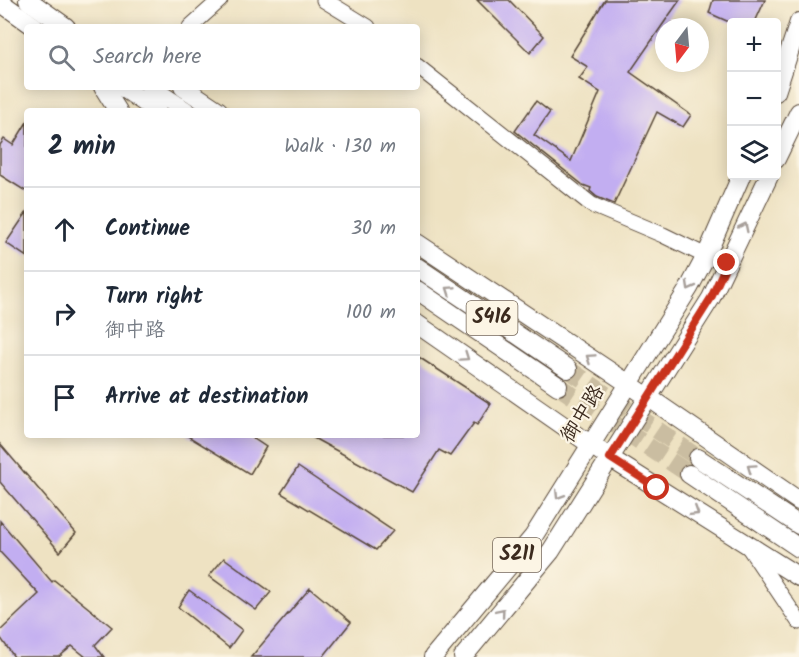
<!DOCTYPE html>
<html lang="en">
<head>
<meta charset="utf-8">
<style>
  :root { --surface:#fff; --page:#f6f6f7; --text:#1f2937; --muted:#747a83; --line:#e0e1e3 }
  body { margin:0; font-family:Kalam,"LXGW WenKai TC",sans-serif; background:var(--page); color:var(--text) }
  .controls { position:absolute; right:18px; top:18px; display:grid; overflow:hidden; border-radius:6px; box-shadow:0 3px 15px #0003 }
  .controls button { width:54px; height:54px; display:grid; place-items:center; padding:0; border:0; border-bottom:2px solid var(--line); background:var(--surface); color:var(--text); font:30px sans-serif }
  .compass { position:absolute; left:655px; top:18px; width:54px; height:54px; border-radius:50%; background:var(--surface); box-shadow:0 3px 15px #0003; rotate:196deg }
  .stop { position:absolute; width:18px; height:18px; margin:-14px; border:4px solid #c8321e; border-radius:50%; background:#fff }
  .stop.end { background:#c8321e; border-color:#fff; box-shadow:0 2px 6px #0008 }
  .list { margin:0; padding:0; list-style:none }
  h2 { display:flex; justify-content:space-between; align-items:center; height:78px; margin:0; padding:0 24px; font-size:26px }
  h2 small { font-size:20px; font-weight:400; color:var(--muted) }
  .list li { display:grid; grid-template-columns:39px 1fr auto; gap:18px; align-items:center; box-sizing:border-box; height:84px; padding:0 24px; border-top:2px solid var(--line) }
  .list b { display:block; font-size:22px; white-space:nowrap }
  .list p { margin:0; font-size:20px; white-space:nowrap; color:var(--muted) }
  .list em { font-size:20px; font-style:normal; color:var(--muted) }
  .icon { flex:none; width:33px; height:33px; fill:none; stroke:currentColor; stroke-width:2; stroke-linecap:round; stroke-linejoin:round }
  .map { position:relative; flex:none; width:799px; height:657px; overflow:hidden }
  .search { position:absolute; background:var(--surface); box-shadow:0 3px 15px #0003; left:24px; top:24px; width:396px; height:66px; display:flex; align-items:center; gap:15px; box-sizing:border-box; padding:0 21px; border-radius:6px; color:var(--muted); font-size:22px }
  .panel { position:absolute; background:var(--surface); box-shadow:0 3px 15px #0003; left:24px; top:108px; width:396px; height:330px; border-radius:6px }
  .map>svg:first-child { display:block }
</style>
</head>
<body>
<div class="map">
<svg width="799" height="657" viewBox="0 0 799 657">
  <rect width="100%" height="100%" fill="#fcf5e5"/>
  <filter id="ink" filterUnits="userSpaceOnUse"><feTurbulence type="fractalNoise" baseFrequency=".0167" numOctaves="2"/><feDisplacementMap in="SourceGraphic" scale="12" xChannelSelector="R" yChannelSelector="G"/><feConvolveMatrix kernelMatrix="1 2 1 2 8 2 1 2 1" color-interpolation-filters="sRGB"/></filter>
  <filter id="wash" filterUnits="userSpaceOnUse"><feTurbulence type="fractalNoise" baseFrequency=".008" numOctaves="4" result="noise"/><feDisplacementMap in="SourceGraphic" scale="24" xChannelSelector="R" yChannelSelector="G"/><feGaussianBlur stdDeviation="1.35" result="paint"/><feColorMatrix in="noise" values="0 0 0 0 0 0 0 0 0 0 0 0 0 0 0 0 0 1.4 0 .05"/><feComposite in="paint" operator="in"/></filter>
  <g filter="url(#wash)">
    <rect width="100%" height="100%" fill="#eee2c2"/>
    <g id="blocks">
      <path fill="#c2aef1" d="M 477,0 L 509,0 L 544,36 L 530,53 Z
        M 605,0 L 680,0 L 670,14 L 630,72 L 691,115 L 683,127 L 657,112 L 614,204 L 597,197 L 590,191 L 591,188 L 583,185 L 515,131 L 536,101 L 550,112 L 534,135 L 571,161 L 600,92 L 579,79 L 588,67 L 570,56 Z
        M 713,0 L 765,0 L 755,22 L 729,22 L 709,13 Z
        M 27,122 L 27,192 L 0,175 L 0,145 L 4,139 L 13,145 Z
        M 27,212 L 27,257 L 6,243 Z
        M 417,356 L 491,404 L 477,425 L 474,423 L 450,456 L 439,450 L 412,492 L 308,435 L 417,435 Z
        M 186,435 L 248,435 L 266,447 L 250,474 Z
        M 0,444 L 76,533 L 60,552 L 0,482 Z
        M 298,467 L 393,531 L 376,550 L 281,493 Z
        M 0,521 L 52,582 L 54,580 L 112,627 L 95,645 L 104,657 L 86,657 L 72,646 L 59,657 L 14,657 L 0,637 L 0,631 L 39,594 L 0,552 Z
        M 224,558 L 271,592 L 256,610 L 209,576 Z
        M 310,588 L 351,622 L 323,657 L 251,657 Z
        M 189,590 L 242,630 L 229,648 L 178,607 Z"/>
    </g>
  </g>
  <g filter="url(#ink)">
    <use href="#blocks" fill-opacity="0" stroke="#564637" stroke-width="1.5"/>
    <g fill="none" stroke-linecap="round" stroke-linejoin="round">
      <path stroke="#cabda1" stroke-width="18" stroke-dasharray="18 9" stroke-linecap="butt" d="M 568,369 L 698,458
        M 558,386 L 689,474"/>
      <g stroke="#564637" stroke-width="17">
        <path id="minor" d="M 324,0 L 368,27
          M 190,27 L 220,0
          M 417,66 L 592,205 L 663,235 L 706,256 L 727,263
          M 748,546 L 799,622"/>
      </g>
      <g stroke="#564637" stroke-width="20">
        <path id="major" d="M 28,0 L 66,27
          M 0,2 L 35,27
          M 103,87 L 118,111
          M 122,87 L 157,111
          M 150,87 L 186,111
          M 183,87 L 219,111
          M 776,92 L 799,22
          M 776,159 L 799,112
          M 417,243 L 629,384 L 799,501
          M 417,267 L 568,369
          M 417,290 L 558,386
          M 417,324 L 610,458 L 799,577
          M 698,458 L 799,525
          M 689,474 L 799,548
          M 433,657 L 533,537 L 689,288 L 706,256 L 741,176
          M 463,657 L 551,551 L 711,298 L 769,176"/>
      </g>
      <use href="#minor" stroke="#fff" stroke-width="15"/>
      <use href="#major" stroke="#fff" stroke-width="18"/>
    </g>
    <defs><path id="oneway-chevron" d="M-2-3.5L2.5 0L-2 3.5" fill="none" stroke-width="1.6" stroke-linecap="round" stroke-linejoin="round" transform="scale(1.5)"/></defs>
    <g stroke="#a79f9a">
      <use href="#oneway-chevron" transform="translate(744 227) rotate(-64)"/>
      <use href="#oneway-chevron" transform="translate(690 286) rotate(119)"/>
      <use href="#oneway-chevron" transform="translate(450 290) rotate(-146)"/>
      <use href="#oneway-chevron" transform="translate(465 357) rotate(35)"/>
      <use href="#oneway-chevron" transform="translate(590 358) rotate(-146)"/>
      <use href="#oneway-chevron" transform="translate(751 468) rotate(-145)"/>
      <use href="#oneway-chevron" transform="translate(559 495) rotate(122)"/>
      <use href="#oneway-chevron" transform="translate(695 512) rotate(32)"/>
      <use href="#oneway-chevron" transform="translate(501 612) rotate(-50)"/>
    </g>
  </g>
  <g fill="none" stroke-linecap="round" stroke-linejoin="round" filter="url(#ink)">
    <path stroke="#c8321e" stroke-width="8" d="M 657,488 L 610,458 L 711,298 L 727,263"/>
  </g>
  <g text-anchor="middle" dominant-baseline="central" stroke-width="4.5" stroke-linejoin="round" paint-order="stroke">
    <g fill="#fcf5e5" stroke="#75675a" stroke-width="1.5">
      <rect x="466.5" y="301" width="51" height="34" rx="4.5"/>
      <rect x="493" y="538" width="48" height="34" rx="4.5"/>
    </g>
    <g font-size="20" font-weight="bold" fill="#3b2a1e">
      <text x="492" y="318">S416</text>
      <text x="517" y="555">S211</text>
    </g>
    <g font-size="21" fill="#3b2a1e" stroke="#fcf5e5">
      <text transform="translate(583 414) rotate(-58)">御中路</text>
    </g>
  </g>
</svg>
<div class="controls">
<button>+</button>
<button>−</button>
<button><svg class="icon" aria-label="layers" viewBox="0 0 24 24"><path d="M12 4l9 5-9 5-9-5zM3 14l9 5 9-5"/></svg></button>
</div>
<svg class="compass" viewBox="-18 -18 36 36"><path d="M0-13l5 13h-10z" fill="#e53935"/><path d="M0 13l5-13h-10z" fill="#747a83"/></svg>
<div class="stop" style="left:657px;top:488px"></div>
<div class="stop end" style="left:727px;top:263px"></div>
<div class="search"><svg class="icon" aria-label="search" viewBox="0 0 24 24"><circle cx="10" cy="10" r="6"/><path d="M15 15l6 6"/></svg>Search here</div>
<section class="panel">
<h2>2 min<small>Walk · 130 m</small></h2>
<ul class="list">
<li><svg class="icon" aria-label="ahead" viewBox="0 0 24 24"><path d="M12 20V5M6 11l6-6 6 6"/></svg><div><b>Continue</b></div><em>30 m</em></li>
<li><svg class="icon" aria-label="right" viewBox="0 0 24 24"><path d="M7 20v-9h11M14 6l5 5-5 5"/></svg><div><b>Turn right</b><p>御中路</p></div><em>100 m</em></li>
<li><svg class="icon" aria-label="arrive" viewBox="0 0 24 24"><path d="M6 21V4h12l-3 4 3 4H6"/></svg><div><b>Arrive at destination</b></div></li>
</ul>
</section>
</div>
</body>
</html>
